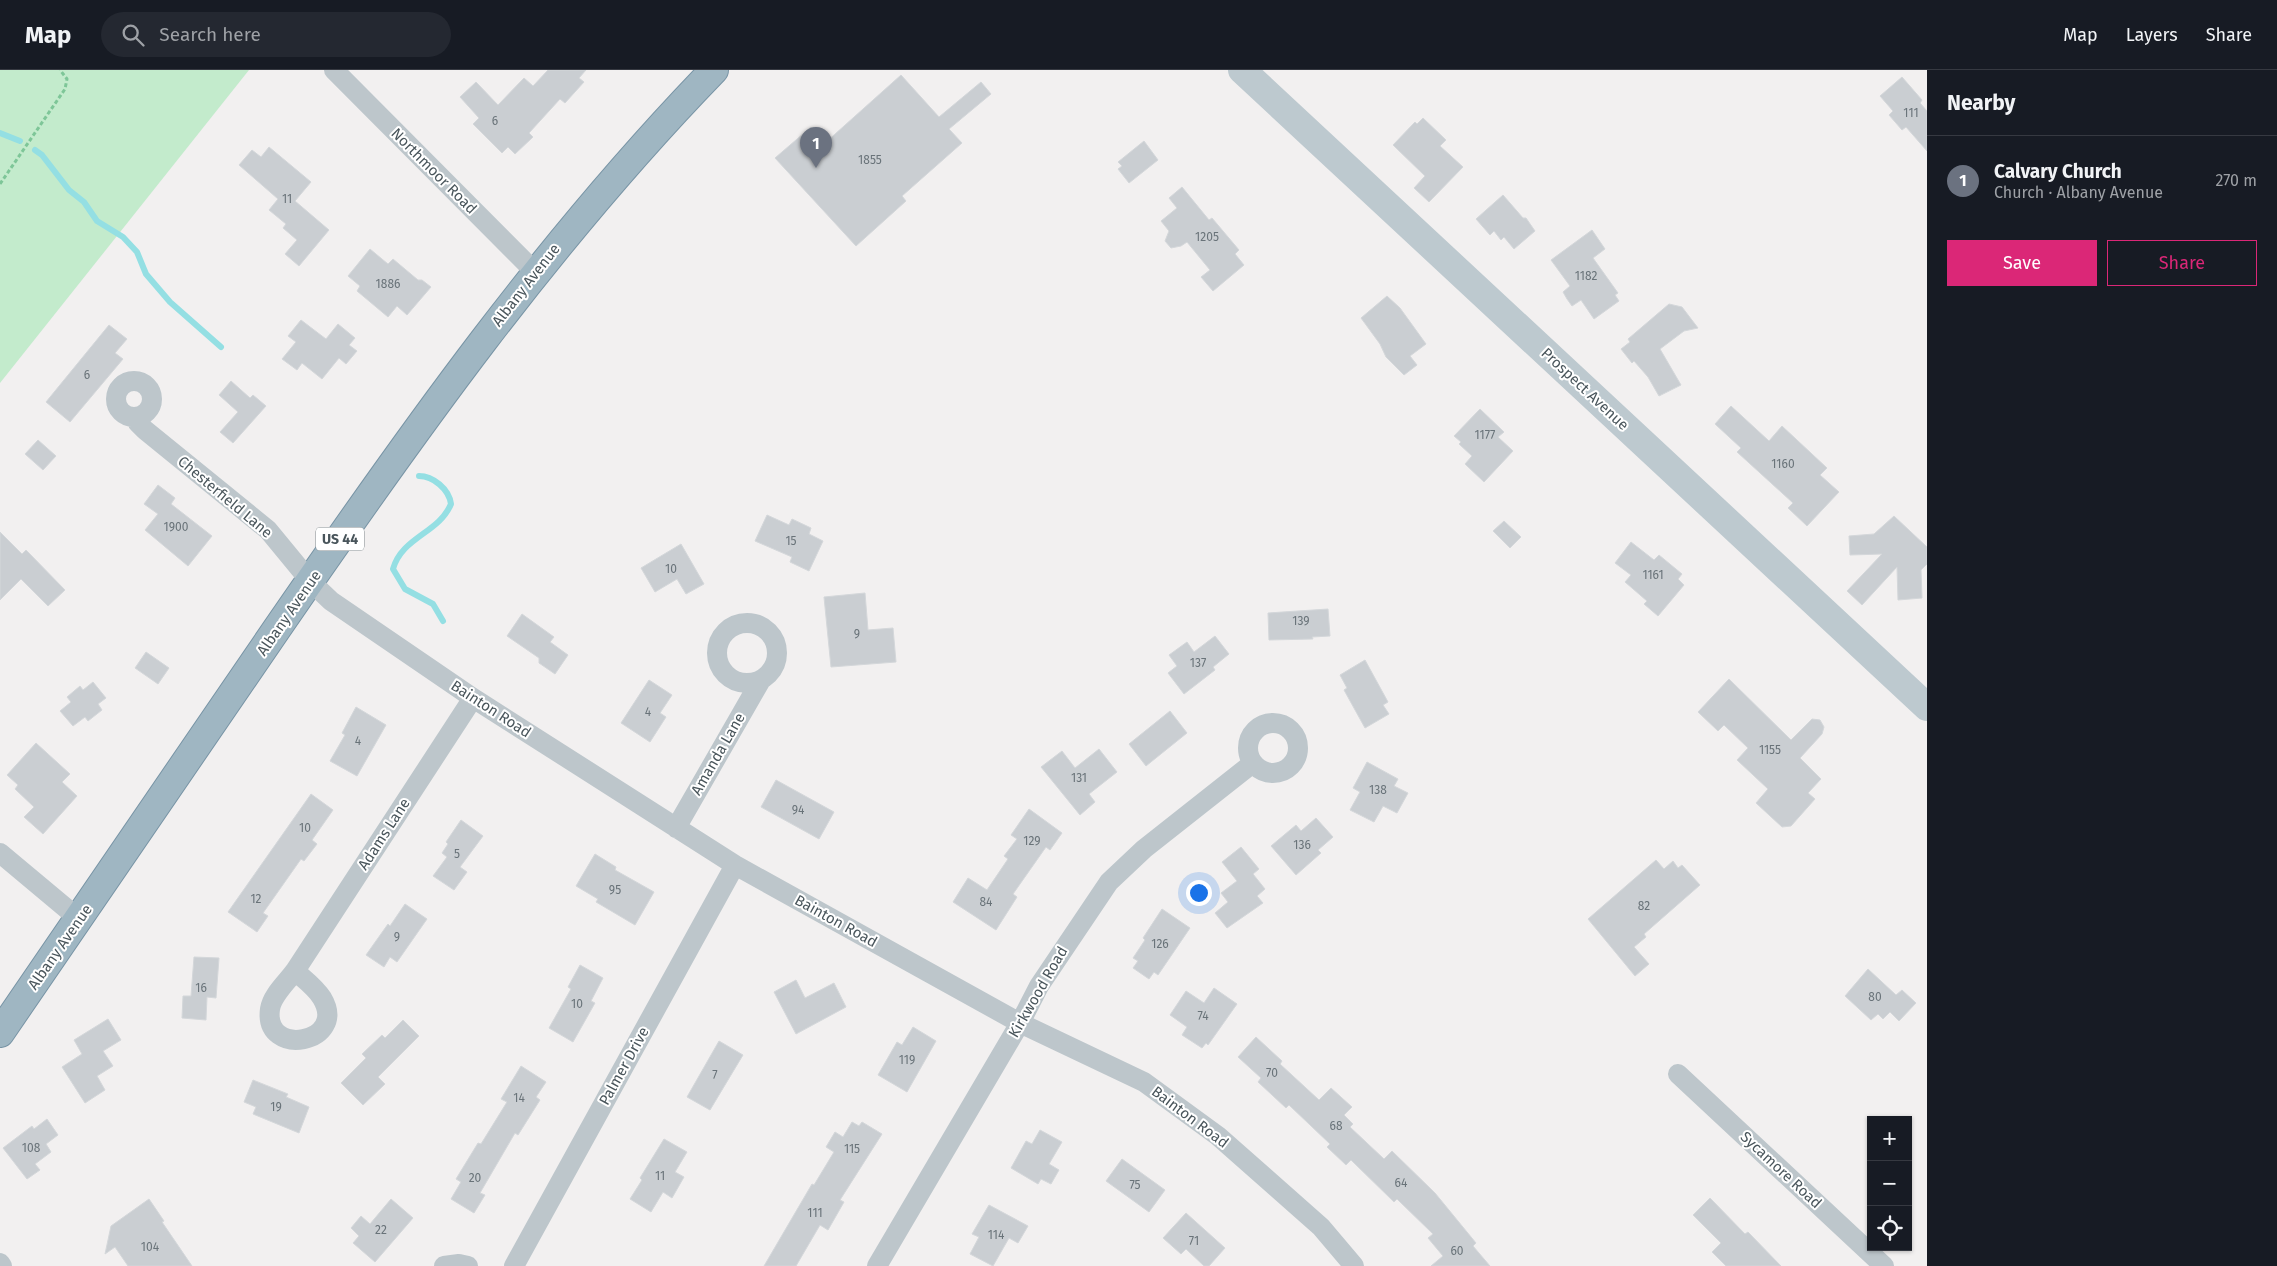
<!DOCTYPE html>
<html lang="en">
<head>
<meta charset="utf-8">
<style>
  :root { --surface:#171b24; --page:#242831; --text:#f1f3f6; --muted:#9ea1a6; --line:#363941; --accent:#db2777 }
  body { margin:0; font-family:"Fira Sans",sans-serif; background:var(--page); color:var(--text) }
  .controls { position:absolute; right:15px; bottom:15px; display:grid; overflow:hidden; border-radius:0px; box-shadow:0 1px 4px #0004 }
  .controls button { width:45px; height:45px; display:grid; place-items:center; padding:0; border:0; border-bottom:1px solid var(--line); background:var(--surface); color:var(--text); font:25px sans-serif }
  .you { position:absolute; left:1198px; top:822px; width:18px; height:18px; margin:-12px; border:4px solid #fff; border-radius:50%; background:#1a73e8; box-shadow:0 0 0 8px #1a73e833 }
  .badge { display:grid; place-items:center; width:32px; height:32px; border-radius:50%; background:var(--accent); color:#fff; font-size:16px; font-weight:700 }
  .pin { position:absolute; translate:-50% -41px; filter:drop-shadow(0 1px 2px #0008) }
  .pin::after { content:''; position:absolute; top:26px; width:18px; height:15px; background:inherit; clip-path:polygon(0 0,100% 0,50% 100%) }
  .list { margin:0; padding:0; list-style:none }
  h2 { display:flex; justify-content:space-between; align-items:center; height:65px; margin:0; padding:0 20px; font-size:21px }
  h2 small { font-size:16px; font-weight:400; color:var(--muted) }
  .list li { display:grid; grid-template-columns:32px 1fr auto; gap:15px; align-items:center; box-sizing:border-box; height:90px; padding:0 20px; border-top:1px solid var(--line) }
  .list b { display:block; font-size:19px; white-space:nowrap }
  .list p { margin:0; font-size:16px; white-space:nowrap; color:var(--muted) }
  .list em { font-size:16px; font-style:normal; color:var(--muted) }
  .actions { display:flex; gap:10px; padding:15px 20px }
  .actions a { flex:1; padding:11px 0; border:1px solid var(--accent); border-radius:0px; text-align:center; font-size:18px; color:var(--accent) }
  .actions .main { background:var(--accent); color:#fff }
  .icon { flex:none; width:28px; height:28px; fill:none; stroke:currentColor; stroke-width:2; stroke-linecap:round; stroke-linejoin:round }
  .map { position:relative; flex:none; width:1927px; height:1196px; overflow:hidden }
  header { display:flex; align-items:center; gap:30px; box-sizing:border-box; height:70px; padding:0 25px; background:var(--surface); border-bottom:1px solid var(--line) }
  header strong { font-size:24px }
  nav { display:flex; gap:28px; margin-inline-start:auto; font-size:18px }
  .search { width:350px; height:45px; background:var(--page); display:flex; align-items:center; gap:12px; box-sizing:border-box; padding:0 18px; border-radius:28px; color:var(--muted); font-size:19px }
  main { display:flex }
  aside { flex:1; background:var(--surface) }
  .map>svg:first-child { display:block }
</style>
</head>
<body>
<header>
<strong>Map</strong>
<div class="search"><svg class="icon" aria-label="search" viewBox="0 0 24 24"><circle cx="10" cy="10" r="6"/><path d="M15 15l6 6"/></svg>Search here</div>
<nav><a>Map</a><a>Layers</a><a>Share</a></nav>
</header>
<main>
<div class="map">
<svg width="1927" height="1196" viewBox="0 0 1927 1196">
  <rect width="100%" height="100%" fill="#f2f0f0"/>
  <path fill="#c3ebcc" d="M 0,0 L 249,0 L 0,313 Z"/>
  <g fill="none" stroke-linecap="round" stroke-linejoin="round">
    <path stroke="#94dfe3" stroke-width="6" d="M 0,63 L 20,71
      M 35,80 L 42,85 L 69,120 L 84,132 L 97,151 L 123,167 L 137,182 L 146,204 L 170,232 L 221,277
      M 419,406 C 433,406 449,419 451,434 C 439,463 402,467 393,499 L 405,519 L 433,534 L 443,551"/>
  </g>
  <path fill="#caced2" stroke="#d4d7da" d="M 548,0 L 586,0 L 579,8 L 584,12 L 565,33 L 560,29 L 529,63 L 533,67 L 515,84 L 508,77 L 502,83 L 473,54 L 479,48 L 460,27 L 476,12 L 498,35 L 524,8 L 533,16 Z
    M 901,5 L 939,47 L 981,12 L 991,24 L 949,59 L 962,73 L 902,126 L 906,131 L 856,176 L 775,88 L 811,57 L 825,73 Z
    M 1902,7 L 1922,30 L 1920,33 L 1927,41 L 1927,81 L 1906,57 L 1902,60 L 1889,45 L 1893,41 L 1880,26 Z
    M 1423,48 L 1446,70 L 1440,76 L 1463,97 L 1429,132 L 1414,118 L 1425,106 L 1393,75 L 1415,52 L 1417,54 Z
    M 1144,71 L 1158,90 L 1129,113 L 1118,99 L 1122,96 L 1118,92 Z
    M 269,77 L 311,112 L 295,131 L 329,160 L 299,196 L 285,184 L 297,170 L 283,158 L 286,154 L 269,140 L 278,129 L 239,95 L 252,80 L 261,87 Z
    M 1182,117 L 1209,150 L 1212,148 L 1239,180 L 1235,184 L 1244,195 L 1213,221 L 1201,207 L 1210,200 L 1187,172 L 1181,176 L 1171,178 L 1165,171 L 1169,161 L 1161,151 L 1177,138 L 1169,128 Z
    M 1503,125 L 1523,148 L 1526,148 L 1535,161 L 1514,179 L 1504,167 L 1501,170 L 1494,161 L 1490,165 L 1476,149 Z
    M 1592,160 L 1605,179 L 1593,188 L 1618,223 L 1615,225 L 1619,231 L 1594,249 L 1581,230 L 1572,236 L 1567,229 L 1563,222 L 1570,216 L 1551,190 Z
    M 370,179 L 388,194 L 393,189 L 418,210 L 422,210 L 431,217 L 407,245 L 397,236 L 388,247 L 357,221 L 360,216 L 348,206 Z
    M 1387,226 L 1400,238 L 1426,274 L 1410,286 L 1417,295 L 1404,305 L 1386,287 L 1380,274 L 1361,248 Z
    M 1669,234 L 1682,237 L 1698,258 L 1684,261 L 1660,279 L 1681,315 L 1659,326 L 1648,307 L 1634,291 L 1632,293 L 1621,279 L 1630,272 L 1628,269 Z
    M 301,250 L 326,269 L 338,254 L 355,268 L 349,275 L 357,281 L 346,294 L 339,288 L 322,309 L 302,293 L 297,300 L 282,289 L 296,272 L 288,266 Z
    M 109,255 L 127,269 L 115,283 L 123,289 L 70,352 L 46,332 Z
    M 231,311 L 250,328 L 253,325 L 266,336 L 233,373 L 220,362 L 238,342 L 219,325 Z
    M 1731,336 L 1769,371 L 1782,356 L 1827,398 L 1820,405 L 1839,422 L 1807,456 L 1788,438 L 1793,433 L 1737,382 L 1741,378 L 1715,354 Z
    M 1480,339 L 1504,362 L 1498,367 L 1513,381 L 1484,412 L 1465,394 L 1472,386 L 1459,374 L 1461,372 L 1454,366 Z
    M 38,370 L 56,386 L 43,400 L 25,384 Z
    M 158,415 L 175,428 L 171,434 L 212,466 L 188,496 L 145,460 L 158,444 L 144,434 Z
    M 767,445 L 789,455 L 792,449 L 811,458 L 809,464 L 823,471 L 809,501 L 790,492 L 792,487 L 755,471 Z
    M 1894,446 L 1927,477 L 1927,494 L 1921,500 L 1922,528 L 1898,530 L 1897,497 L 1862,535 L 1847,521 L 1882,484 L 1850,485 L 1849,466 L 1874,464 Z
    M 1504,451 L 1521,467 L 1510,478 L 1493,461 Z
    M 0,462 L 22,484 L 26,480 L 65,520 L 48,536 L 21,509 L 0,530 Z
    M 1631,472 L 1654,490 L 1659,485 L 1682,504 L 1678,509 L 1684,515 L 1658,546 L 1644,534 L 1647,531 L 1625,512 L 1631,505 L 1615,493 Z
    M 681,474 L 704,514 L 686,524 L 677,509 L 655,522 L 641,498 Z
    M 865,523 L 868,560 L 893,558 L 896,592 L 831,597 L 824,527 Z
    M 1328,539 L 1330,566 L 1312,567 L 1313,569 L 1269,570 L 1268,543 Z
    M 522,544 L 554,567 L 550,572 L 568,585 L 555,604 L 539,593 L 539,588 L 507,566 Z
    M 1215,566 L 1229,584 L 1213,597 L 1215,600 L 1184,624 L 1168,603 L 1177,596 L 1169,585 L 1187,572 L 1194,582 Z
    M 146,582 L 169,598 L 158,614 L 135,598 Z
    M 1365,590 L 1388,632 L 1383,635 L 1389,644 L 1365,658 L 1344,620 L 1347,618 L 1340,605 Z
    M 1729,609 L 1791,670 L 1812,649 L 1820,650 L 1824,657 L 1822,664 L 1800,688 L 1821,709 L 1808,723 L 1815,729 L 1791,756 L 1782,757 L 1756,733 L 1768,719 L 1737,690 L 1748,678 L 1724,655 L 1718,661 L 1698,642 Z
    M 649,610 L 672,625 L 660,643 L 666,647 L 650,672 L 621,653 Z
    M 93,612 L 106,628 L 98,634 L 102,640 L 88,651 L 85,647 L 73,656 L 60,641 L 71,632 L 67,627 L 80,616 L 83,620 Z
    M 356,637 L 386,655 L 357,706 L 330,691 L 345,665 L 342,663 Z
    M 1170,641 L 1187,663 L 1146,696 L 1129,674 Z
    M 36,673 L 70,704 L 62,712 L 77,726 L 43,764 L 24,747 L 34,737 L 15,719 L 18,715 L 7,705 Z
    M 1099,679 L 1117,702 L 1089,724 L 1095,732 L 1080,745 L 1041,697 L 1062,681 L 1075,698 Z
    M 1367,692 L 1398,709 L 1394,716 L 1408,723 L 1397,743 L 1383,736 L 1374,752 L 1350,740 L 1360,722 L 1353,718 Z
    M 776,710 L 834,742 L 819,769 L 761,737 Z
    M 311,724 L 333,740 L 312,770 L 317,774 L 304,791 L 301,789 L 263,843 L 268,846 L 257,862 L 228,842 Z
    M 1029,739 L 1062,763 L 1050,780 L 1046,777 L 1013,824 L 1017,827 L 996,860 L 953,832 L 968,808 L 987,820 L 1008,789 L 1004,786 L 1017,769 L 1011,765 Z
    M 1316,748 L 1333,767 L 1318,780 L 1321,783 L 1296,805 L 1271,776 L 1296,755 L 1301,761 Z
    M 461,750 L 483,766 L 460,797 L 467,802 L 454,820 L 433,806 L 447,787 L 442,783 L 448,774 L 446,772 Z
    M 1241,777 L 1259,799 L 1253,804 L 1265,819 L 1257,826 L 1263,833 L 1227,858 L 1215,843 L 1228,832 L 1221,823 L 1237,811 L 1222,792 Z
    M 595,784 L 616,797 L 615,800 L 654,822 L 635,855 L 596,832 L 598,829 L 576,816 Z
    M 1656,790 L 1664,799 L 1673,791 L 1678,798 L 1682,795 L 1700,815 L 1644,864 L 1646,867 L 1634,877 L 1649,894 L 1635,906 L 1588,849 Z
    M 405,834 L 427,849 L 397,892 L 390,887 L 384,897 L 366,885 L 388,854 L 390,856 Z
    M 1162,839 L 1190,858 L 1158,905 L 1154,902 L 1149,909 L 1133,898 L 1138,891 L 1133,888 L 1145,870 L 1143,868 Z
    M 194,887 L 219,888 L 216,928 L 207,927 L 206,950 L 182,948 L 183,926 L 191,926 Z
    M 580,895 L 603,908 L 591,931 L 595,933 L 573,972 L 549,958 L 571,919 L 568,917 Z
    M 1868,899 L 1896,925 L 1902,920 L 1916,933 L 1899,951 L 1890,942 L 1883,949 L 1878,944 L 1871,950 L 1845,926 Z
    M 796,910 L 805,928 L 834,913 L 846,937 L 796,964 L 774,922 Z
    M 1214,918 L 1237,934 L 1208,975 L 1206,973 L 1202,978 L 1182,965 L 1187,957 L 1170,945 L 1186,921 L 1204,933 Z
    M 108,949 L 121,970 L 103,981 L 113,996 L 97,1006 L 105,1020 L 85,1033 L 62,997 L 82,984 L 74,970 Z
    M 403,950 L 419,966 L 378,1007 L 385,1014 L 363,1035 L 341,1013 L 366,988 L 362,984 L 382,965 L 385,968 Z
    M 913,957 L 936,971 L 907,1022 L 878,1005 L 897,972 L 902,975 Z
    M 1256,967 L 1282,991 L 1280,994 L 1319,1030 L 1331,1018 L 1352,1037 L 1344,1045 L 1353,1054 L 1350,1057 L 1384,1089 L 1392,1081 L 1435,1123 L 1476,1173 L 1473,1176 L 1490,1196 L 1431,1196 L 1443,1186 L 1428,1168 L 1433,1164 L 1397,1129 L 1394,1132 L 1351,1090 L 1346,1095 L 1327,1077 L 1330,1074 L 1289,1035 L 1286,1038 L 1258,1012 L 1261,1008 L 1238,987 Z
    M 719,971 L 743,985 L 710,1040 L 687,1027 Z
    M 521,996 L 546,1012 L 536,1027 L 540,1030 L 518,1065 L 515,1063 L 480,1123 L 485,1125 L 474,1143 L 451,1129 L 461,1112 L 456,1109 L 478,1073 L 481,1074 L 507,1032 L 501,1029 Z
    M 253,1010 L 288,1024 L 286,1027 L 309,1037 L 299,1063 L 253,1044 L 256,1037 L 244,1032 Z
    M 47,1049 L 58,1065 L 46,1074 L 51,1082 L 35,1094 L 40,1100 L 27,1109 L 3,1078 L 32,1056 L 34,1059 Z
    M 852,1052 L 859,1056 L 862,1052 L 882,1064 L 840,1130 L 844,1132 L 828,1160 L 820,1155 L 796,1196 L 764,1196 L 812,1114 L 814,1115 L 834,1082 L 826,1077 L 835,1062 L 843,1067 Z
    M 1040,1060 L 1062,1072 L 1049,1094 L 1059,1100 L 1051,1114 L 1041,1109 L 1038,1114 L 1011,1098 L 1026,1071 L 1032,1074 Z
    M 664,1069 L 687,1082 L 675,1102 L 684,1107 L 672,1128 L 663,1122 L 651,1142 L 630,1129 L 642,1110 L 640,1108 Z
    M 1122,1089 L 1165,1120 L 1149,1142 L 1106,1111 Z
    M 1710,1128 L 1745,1164 L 1748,1162 L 1781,1196 L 1726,1196 L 1712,1182 L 1721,1173 L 1693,1145 Z
    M 149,1129 L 164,1151 L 162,1152 L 192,1196 L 128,1196 L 115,1177 L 105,1184 L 111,1156 Z
    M 391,1129 L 413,1148 L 375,1192 L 353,1173 L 359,1166 L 351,1158 L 361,1146 L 370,1154 Z
    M 989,1135 L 1028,1156 L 1018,1173 L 1009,1168 L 993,1196 L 970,1184 L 979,1167 L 972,1164 Z
    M 1186,1143 L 1225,1178 L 1209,1196 L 1204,1196 L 1186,1179 L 1181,1184 L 1163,1168 Z"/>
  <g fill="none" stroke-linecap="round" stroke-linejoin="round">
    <g stroke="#7894a5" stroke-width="30">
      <path id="trunk" d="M 0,963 C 92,829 184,695 276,560 C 411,364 548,171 714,0"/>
    </g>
    <path stroke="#7ec698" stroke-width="3" stroke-dasharray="4 2.5" stroke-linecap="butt" d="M 0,114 L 65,19 L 67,9 L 60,0"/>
    <path stroke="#bdc6cb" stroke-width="20" d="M 334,0 L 535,202
      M116 329a18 18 0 1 1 36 0a18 18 0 1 1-36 0Z
      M 137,347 L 138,353 L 145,360 L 268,460 L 310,511 L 331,531 L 473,628 L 735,795 L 1020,953 L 1144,1012 L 1218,1066 L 1321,1157 L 1354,1196
      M717 583a30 30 0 1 1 60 0a30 30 0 1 1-60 0Z
      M1248 678a25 25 0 1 1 50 0a25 25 0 1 1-50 0Z
      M 676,758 L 761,610
      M 0,783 L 79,849
      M 295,901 C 304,909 316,918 322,928 C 349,973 263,989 270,939 C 272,925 287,912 295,901 L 473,628
      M 1678,1004 L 1884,1196
      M 0,1193 L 2,1196
      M 444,1196 L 459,1194 L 468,1196
      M 514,1196 L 735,795
      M 877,1196 L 1020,953 L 1039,916 L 1109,812 L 1144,779 L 1253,693"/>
    <path stroke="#bdc9cf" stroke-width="28" d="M 1242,0 L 1927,637"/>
    <use href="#trunk" stroke="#9fb6c2" stroke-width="28"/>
  </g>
  <g text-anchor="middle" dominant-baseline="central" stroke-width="4" stroke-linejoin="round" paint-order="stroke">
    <g font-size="12" fill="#697379">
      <text x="1911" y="43">111</text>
      <text x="495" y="51">6</text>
      <text x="870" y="90">1855</text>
      <text x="287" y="129">11</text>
      <text x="1207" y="167">1205</text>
      <text x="1586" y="206">1182</text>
      <text x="388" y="214">1886</text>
      <text x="87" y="305">6</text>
      <text x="1485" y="365">1177</text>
      <text x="1783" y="394">1160</text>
      <text x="176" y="457">1900</text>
      <text x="791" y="471">15</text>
      <text x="671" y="499">10</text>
      <text x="1653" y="505">1161</text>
      <text x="1301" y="551">139</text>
      <text x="857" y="564">9</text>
      <text x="1198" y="593">137</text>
      <text x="648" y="642">4</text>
      <text x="358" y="671">4</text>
      <text x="1770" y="680">1155</text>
      <text x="1079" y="708">131</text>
      <text x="1378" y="720">138</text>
      <text x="798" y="740">94</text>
      <text x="305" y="758">10</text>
      <text x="1032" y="771">129</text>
      <text x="1302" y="775">136</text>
      <text x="457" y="784">5</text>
      <text x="615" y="820">95</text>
      <text x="256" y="829">12</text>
      <text x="986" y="832">84</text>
      <text x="1644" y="836">82</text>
      <text x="397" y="867">9</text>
      <text x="1160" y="874">126</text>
      <text x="201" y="918">16</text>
      <text x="1875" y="927">80</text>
      <text x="577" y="934">10</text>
      <text x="1203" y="946">74</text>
      <text x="907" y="990">119</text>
      <text x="1272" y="1003">70</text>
      <text x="715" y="1005">7</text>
      <text x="519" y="1028">14</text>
      <text x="276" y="1037">19</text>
      <text x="1336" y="1056">68</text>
      <text x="31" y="1078">108</text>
      <text x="852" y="1079">115</text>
      <text x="660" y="1106">11</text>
      <text x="475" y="1108">20</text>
      <text x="1401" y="1113">64</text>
      <text x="1135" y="1115">75</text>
      <text x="815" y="1143">111</text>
      <text x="381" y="1160">22</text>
      <text x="996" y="1165">114</text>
      <text x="1194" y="1171">71</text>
      <text x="150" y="1177">104</text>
      <text x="1457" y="1181">60</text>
    </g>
    <rect fill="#fff" stroke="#80888c" stroke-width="1" x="316" y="457.5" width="48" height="23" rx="4"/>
    <g font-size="14" font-weight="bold" fill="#49555b">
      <text x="340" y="469">US 44</text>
    </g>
    <g font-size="15" fill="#49555b" stroke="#fff">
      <text transform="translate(434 101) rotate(45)">Northmoor Road</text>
      <text transform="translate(526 215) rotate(-52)">Albany Avenue</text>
      <text transform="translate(1585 319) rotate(43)">Prospect Avenue</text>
      <text transform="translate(225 427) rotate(40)">Chesterfield Lane</text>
      <text transform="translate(289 543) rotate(-55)">Albany Avenue</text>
      <text transform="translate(491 639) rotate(33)">Bainton Road</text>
      <text transform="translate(718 684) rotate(-60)">Amanda Lane</text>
      <text transform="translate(384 764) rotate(-57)">Adams Lane</text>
      <text transform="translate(836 851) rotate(29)">Bainton Road</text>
      <text transform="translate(60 877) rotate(-55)">Albany Avenue</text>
      <text transform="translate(1038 922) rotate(-60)">Kirkwood Road</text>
      <text transform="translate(624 996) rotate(-61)">Palmer Drive</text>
      <text transform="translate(1190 1047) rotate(37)">Bainton Road</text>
      <text transform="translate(1781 1100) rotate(43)">Sycamore Road</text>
    </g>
  </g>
</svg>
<div class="controls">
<button>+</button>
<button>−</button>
<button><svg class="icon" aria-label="locate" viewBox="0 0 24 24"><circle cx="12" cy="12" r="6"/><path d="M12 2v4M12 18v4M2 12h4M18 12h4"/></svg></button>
</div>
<div class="you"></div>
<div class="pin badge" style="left:816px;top:98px;background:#6b7280">1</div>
</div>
<aside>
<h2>Nearby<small></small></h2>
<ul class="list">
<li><span class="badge" style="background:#6b7280">1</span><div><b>Calvary Church</b><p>Church · Albany Avenue</p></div><em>270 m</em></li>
</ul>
<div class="actions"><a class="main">Save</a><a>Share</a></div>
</aside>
</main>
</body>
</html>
